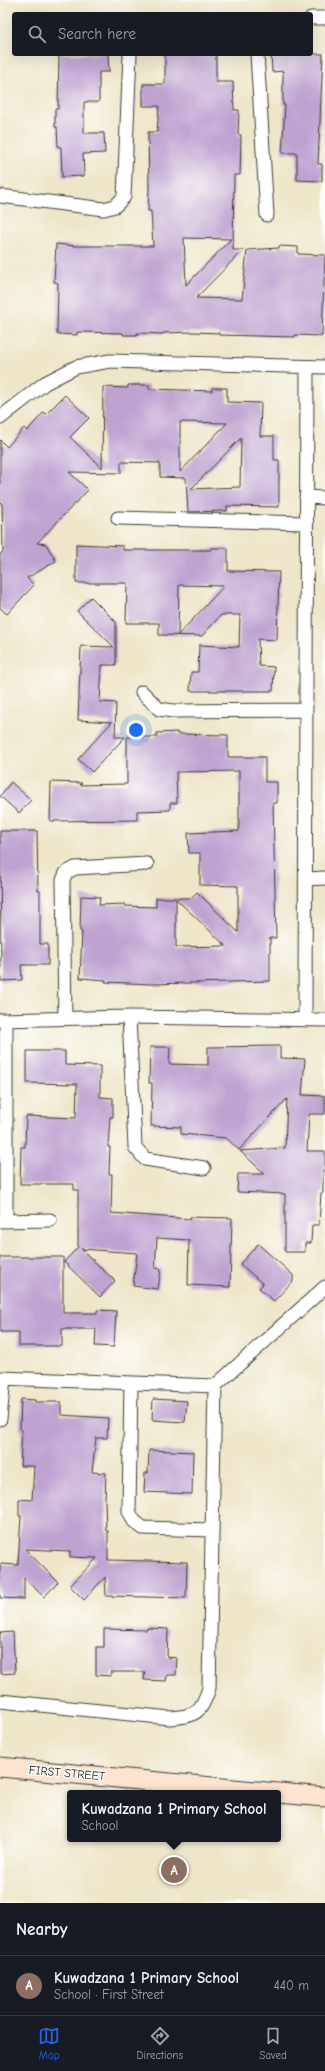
<!DOCTYPE html>
<html lang="en">
<head>
<meta charset="utf-8">
<style>
  :root { --surface:#171b24; --page:#242831; --text:#f1f3f6; --muted:#9ea1a6; --line:#363941; --accent:#2563eb }
  body { margin:0; font-family:"Comic Neue",sans-serif; background:var(--page); color:var(--text) }
  .you { position:absolute; left:136px; top:730px; width:14px; height:14px; margin:-10px; border:3px solid #fff; border-radius:50%; background:#1a73e8; box-shadow:0 0 0 6px #1a73e833 }
  .badge { display:grid; place-items:center; width:26px; height:26px; border-radius:50%; background:var(--accent); color:#fff; font-size:13px; font-weight:700 }
  .pin { position:absolute; translate:-50% -50%; border:2px solid #fff; box-shadow:0 1px 4px #0006 }
  .popup { position:absolute; left:67px; top:1790px; width:214px; height:52px; box-sizing:border-box; display:grid; place-content:center; border-radius:4px; background:var(--surface); filter:drop-shadow(0 1px 3px #0005); font-size:13px; white-space:nowrap; color:var(--muted) }
  .popup b { font-size:15px; color:var(--text) }
  .popup::after { content:''; position:absolute; left:50%; top:100%; margin-left:-8px; border:8px solid transparent; border-top-color:var(--surface) }
  .list { margin:0; padding:0; list-style:none }
  h2 { display:flex; justify-content:space-between; align-items:center; height:52px; margin:0; padding:0 16px; font-size:17px }
  h2 small { font-size:13px; font-weight:400; color:var(--muted) }
  .list li { display:grid; grid-template-columns:26px 1fr auto; gap:12px; align-items:center; box-sizing:border-box; height:60px; padding:0 16px; border-top:1px solid var(--line) }
  .list b { display:block; font-size:15px; white-space:nowrap }
  .list p { margin:0; font-size:13px; white-space:nowrap; color:var(--muted) }
  .list em { font-size:13px; font-style:normal; color:var(--muted) }
  .icon { flex:none; width:22px; height:22px; fill:none; stroke:currentColor; stroke-width:2; stroke-linecap:round; stroke-linejoin:round }
  .map { position:relative; flex:none; width:325px; height:1903px; overflow:hidden }
  .search { position:absolute; background:var(--surface); box-shadow:0 4px 16px #0002; left:12px; right:12px; top:12px; height:44px; display:flex; align-items:center; gap:10px; box-sizing:border-box; padding:0 14px; border-radius:4px; color:var(--muted); font-size:15px }
  .sheet { height:112px; background:var(--surface) }
  nav { display:flex; justify-content:space-around; align-items:center; box-sizing:border-box; height:56px; border-top:1px solid var(--line); background:var(--surface); font-size:11px; color:var(--muted) }
  nav a { display:grid; justify-items:center; gap:2px }
  nav .on { color:var(--accent) }
  .map>svg:first-child { display:block }
</style>
</head>
<body>
<div class="map">
<svg width="325" height="1903" viewBox="0 0 325 1903">
  <rect width="100%" height="100%" fill="#fdfcf7"/>
  <filter id="ink" filterUnits="userSpaceOnUse"><feTurbulence type="fractalNoise" baseFrequency=".025" numOctaves="2"/><feDisplacementMap in="SourceGraphic" scale="8" xChannelSelector="R" yChannelSelector="G"/><feConvolveMatrix kernelMatrix="1 2 1 2 8 2 1 2 1" color-interpolation-filters="sRGB"/></filter>
  <filter id="wash" filterUnits="userSpaceOnUse"><feTurbulence type="fractalNoise" baseFrequency=".012" numOctaves="4" result="noise"/><feDisplacementMap in="SourceGraphic" scale="16" xChannelSelector="R" yChannelSelector="G"/><feGaussianBlur stdDeviation="0.9" result="paint"/><feColorMatrix in="noise" values="0 0 0 0 0 0 0 0 0 0 0 0 0 0 0 0 0 1.4 0 .05"/><feComposite in="paint" operator="in"/></filter>
  <g filter="url(#wash)">
    <rect width="100%" height="100%" fill="#eee6c9"/>
    <g id="blocks">
      <path fill="#bea3d1" fill-rule="evenodd" d="M 59,54 L 108,54 L 109,72 L 99,72 L 99,102 L 84,102 L 84,133 L 104,133 L 105,153 L 83,154 L 84,176 L 62,177 L 61,147 L 58,147 L 57,127 L 55,127 L 55,109 L 58,109 Z
        M 165,54 L 216,54 L 216,82 L 233,82 L 234,110 L 239,110 L 238,135 L 241,135 L 240,175 L 234,175 L 233,250 L 243,250 L 196,298 L 242,299 L 247,250 L 279,248 L 279,246 L 298,247 L 298,254 L 325,255 L 322,336 L 295,335 L 295,337 L 219,335 L 219,333 L 194,332 L 163,333 L 163,334 L 137,333 L 137,335 L 123,335 L 123,333 L 77,332 L 77,335 L 57,334 L 58,283 L 54,282 L 56,244 L 76,246 L 153,246 L 151,211 L 148,211 L 149,190 L 148,132 L 157,132 L 159,106 L 143,106 L 143,84 L 165,84 ZM 184,238 L 231,239 L 186,285 Z
        M 271,54 L 323,54 L 318,164 L 322,164 L 322,181 L 297,180 L 297,153 L 282,153 L 285,105 L 283,105 L 283,71 L 272,72 Z
        M 128,385 L 149,385 L 149,389 L 212,391 L 212,388 L 227,388 L 227,402 L 261,403 L 260,436 L 274,436 L 274,460 L 279,460 L 279,507 L 227,506 L 227,511 L 188,512 L 186,478 L 160,477 L 160,463 L 121,462 L 121,473 L 69,472 L 88,490 L 37,543 L 46,544 L 56,561 L 27,578 L 34,585 L 7,614 L 0,608 L 0,554 L 3,552 L 2,504 L 0,502 L 0,440 L 7,447 L 24,428 L 27,431 L 44,412 L 46,414 L 65,395 L 89,418 L 70,437 L 102,468 L 103,387 L 128,388 ZM 180,422 L 227,423 L 180,472 ZM 241,438 L 240,487 L 191,489 Z
        M 76,544 L 123,546 L 123,550 L 211,550 L 211,548 L 228,548 L 228,571 L 279,572 L 277,640 L 258,639 L 259,666 L 274,667 L 273,691 L 190,691 L 191,672 L 198,672 L 199,645 L 239,647 L 240,615 L 221,615 L 202,636 L 159,635 L 159,623 L 126,623 L 127,583 L 76,583 ZM 179,585 L 224,586 L 178,635 Z
        M 91,597 L 116,622 L 116,665 L 102,665 L 100,702 L 116,703 L 115,737 L 125,737 L 92,772 L 78,759 L 112,722 L 78,720 L 81,646 L 114,647 L 77,611 Z
        M 177,732 L 177,734 L 228,735 L 228,757 L 265,757 L 265,782 L 277,782 L 277,803 L 273,803 L 276,938 L 270,938 L 270,981 L 151,984 L 105,982 L 106,980 L 80,978 L 82,932 L 80,931 L 81,896 L 100,897 L 99,905 L 125,904 L 125,906 L 156,907 L 156,898 L 191,898 L 197,892 L 238,932 L 238,886 L 200,885 L 200,853 L 189,853 L 188,833 L 239,831 L 239,771 L 176,772 L 177,803 L 170,803 L 170,810 L 137,811 L 137,820 L 50,821 L 51,782 L 82,783 L 80,785 L 127,784 L 127,737 L 157,737 L 157,733 ZM 176,899 L 226,946 L 176,947 Z
        M 11,782 L 31,800 L 19,813 L 0,796 Z
        M 0,831 L 37,831 L 38,891 L 40,891 L 40,944 L 48,944 L 48,965 L 21,965 L 22,980 L 1,981 Z
        M 280,1046 L 280,1058 L 305,1059 L 302,1095 L 325,1096 L 325,1114 L 309,1114 L 307,1151 L 325,1151 L 325,1170 L 323,1170 L 323,1193 L 321,1193 L 319,1225 L 312,1225 L 311,1243 L 305,1243 L 305,1252 L 285,1252 L 285,1194 L 237,1192 L 238,1174 L 265,1174 L 240,1151 L 285,1148 L 287,1099 L 239,1150 L 226,1138 L 181,1134 L 181,1127 L 151,1126 L 152,1083 L 149,1083 L 150,1047 L 170,1047 L 169,1064 L 208,1065 L 208,1047 Z
        M 27,1051 L 65,1051 L 65,1065 L 100,1066 L 100,1097 L 113,1098 L 113,1117 L 110,1117 L 108,1147 L 110,1147 L 109,1174 L 112,1174 L 111,1213 L 190,1219 L 190,1217 L 232,1218 L 230,1287 L 188,1285 L 189,1240 L 157,1238 L 155,1268 L 161,1269 L 158,1289 L 133,1286 L 137,1253 L 81,1249 L 115,1281 L 100,1297 L 64,1262 L 78,1247 L 78,1190 L 74,1190 L 74,1184 L 20,1184 L 21,1147 L 25,1147 L 26,1116 L 76,1118 L 77,1084 L 27,1083 Z
        M 258,1244 L 293,1275 L 293,1281 L 274,1301 L 259,1288 L 263,1284 L 240,1264 Z
        M 0,1257 L 63,1257 L 63,1313 L 97,1313 L 97,1310 L 116,1311 L 114,1347 L 95,1346 L 96,1329 L 62,1329 L 62,1346 L 19,1346 L 19,1332 L 0,1332 Z
        M 21,1399 L 35,1400 L 35,1402 L 61,1402 L 61,1415 L 108,1418 L 107,1438 L 96,1438 L 92,1472 L 106,1473 L 105,1500 L 106,1531 L 108,1531 L 108,1560 L 187,1562 L 186,1598 L 106,1596 L 105,1577 L 84,1600 L 70,1586 L 97,1558 L 70,1557 L 70,1551 L 25,1549 L 58,1582 L 44,1597 L 24,1578 L 24,1599 L 0,1598 L 0,1564 L 18,1565 L 21,1516 L 19,1516 L 19,1499 L 32,1500 L 34,1466 L 20,1466 L 22,1430 L 20,1429 Z
        M 153,1399 L 187,1401 L 185,1422 L 152,1420 Z
        M 149,1450 L 193,1452 L 192,1494 L 144,1492 L 145,1473 L 148,1473 Z
        M 147,1628 L 168,1629 L 167,1657 L 177,1658 L 176,1675 L 167,1675 L 166,1681 L 144,1680 L 145,1672 L 111,1672 L 111,1676 L 96,1675 L 96,1647 L 104,1647 L 104,1629 L 147,1630 Z
        M 13,1632 L 15,1673 L 0,1674 L 0,1633 Z"/>
    </g>
  </g>
  <g filter="url(#ink)">
    <use href="#blocks" fill-opacity="0" stroke="#3c3a36" stroke-width="1"/>
    <g fill="none" stroke-linecap="round" stroke-linejoin="round">
      <g stroke="#3c3a36" stroke-width="15">
        <path id="street" d="M 311,18 L 325,18
          M 257,54 L 267,215
          M 0,196 L 104,209 L 115,206 L 124,197 L 130,54
          M 0,418 L 45,383 L 76,367 L 110,361 L 325,367
          M 306,497 L 325,498
          M 118,518 L 306,523
          M 142,692 L 159,709 L 173,711 L 306,710
          M 306,879 L 325,878
          M 129,1017 L 135,1147 L 145,1159 L 204,1168
          M 65,1018 L 63,880 L 66,873 L 75,868 L 147,864
          M 0,1020 L 129,1017 L 325,1020
          M 305,1020 L 307,368
          M 0,1221 L 50,1220
          M 6,1221 L 6,1020
          M 0,1378 L 215,1386 L 209,1688 C 201,1713 196,1716 170,1718 L 0,1701
          M 131,1383 L 129,1511 L 134,1521 L 143,1528 L 212,1530
          M 215,1386 L 325,1287
          M 0,1419 L 4,1378"/>
      </g>
      <g stroke="#3c3a36" stroke-width="21">
        <path id="secondary" d="M 0,1767 L 277,1793
          M 278,1793 L 325,1797"/>
      </g>
      <use href="#street" stroke="#fff" stroke-width="13"/>
      <use href="#secondary" stroke="#fde4d1" stroke-width="19"/>
    </g>
  </g>
  <g text-anchor="middle" dominant-baseline="central" stroke-width="3" stroke-linejoin="round" paint-order="stroke">
    <g font-size="12" fill="#1c1c1c" stroke="#fdfcf7">
      <text transform="translate(67 1773) rotate(5)">FIRST STREET</text>
    </g>
  </g>
</svg>
<div class="you"></div>
<div class="pin badge" style="left:174px;top:1870px;background:#8d6e63">A</div>
<div class="popup"><b>Kuwadzana 1 Primary School</b>School</div>
<div class="search"><svg class="icon" aria-label="search" viewBox="0 0 24 24"><circle cx="10" cy="10" r="6"/><path d="M15 15l6 6"/></svg>Search here</div>
</div>
<section class="sheet">
<h2>Nearby<small></small></h2>
<ul class="list">
<li><span class="badge" style="background:#8d6e63">A</span><div><b>Kuwadzana 1 Primary School</b><p>School · First Street</p></div><em>440 m</em></li>
</ul>
</section>
<nav>
<a class="on"><svg class="icon" aria-label="map" viewBox="0 0 24 24"><path d="M3 6l6-2 6 2 6-2v14l-6 2-6-2-6 2zM9 4v14M15 6v14"/></svg>Map</a>
<a><svg class="icon" aria-label="directions" viewBox="0 0 24 24"><path d="M12 3l9 9-9 9-9-9zM9 14v-3h6M13 9l2 2-2 2"/></svg>Directions</a>
<a><svg class="icon" aria-label="saved" viewBox="0 0 24 24"><path d="M7 4h10v16l-5-4-5 4z"/></svg>Saved</a>
</nav>
</body>
</html>
